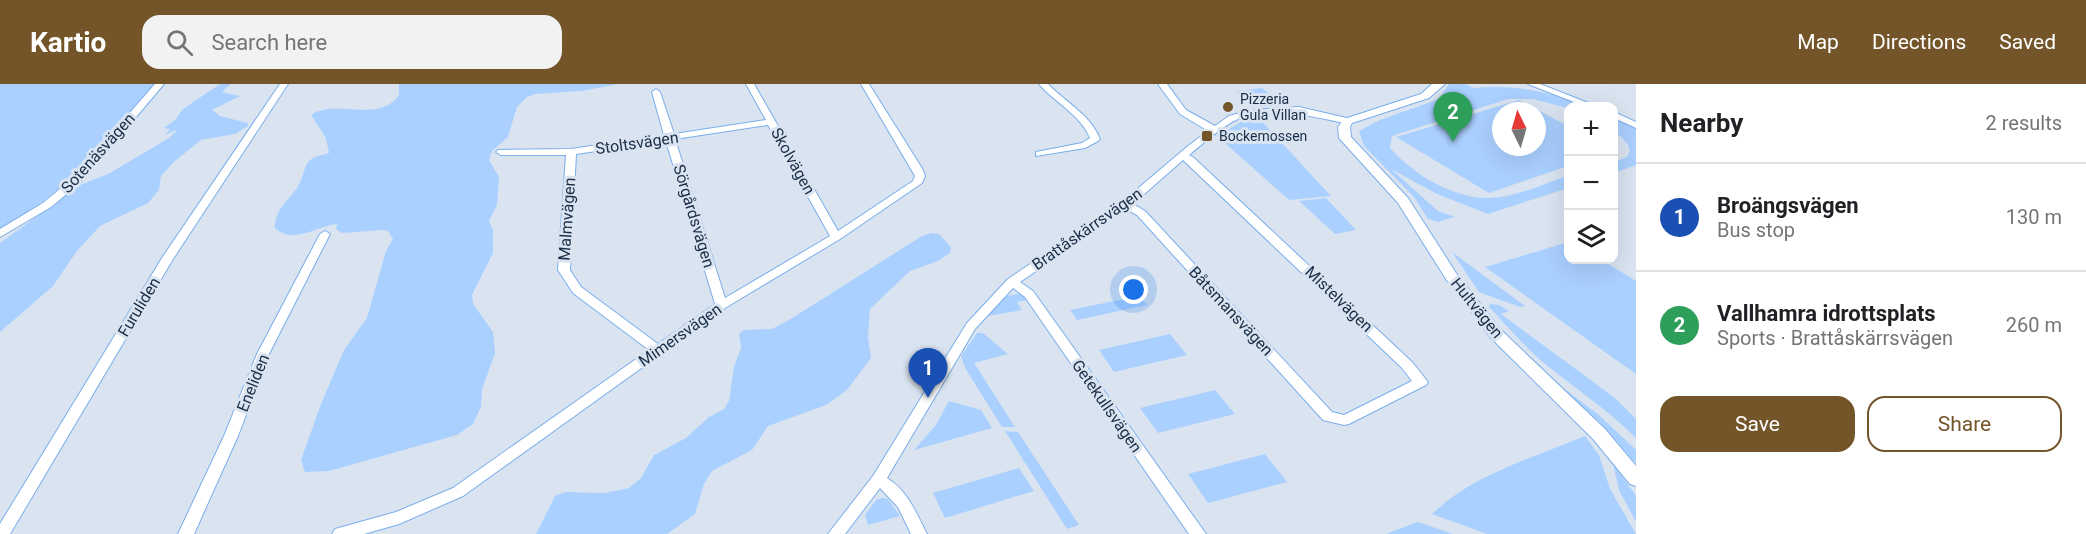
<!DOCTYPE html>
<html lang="en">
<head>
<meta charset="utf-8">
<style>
  :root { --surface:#fff; --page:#f2f2f2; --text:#202124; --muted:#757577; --line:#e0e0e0; --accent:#735529 }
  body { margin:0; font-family:Roboto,sans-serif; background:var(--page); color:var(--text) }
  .controls { position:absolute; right:18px; top:18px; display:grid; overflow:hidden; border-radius:12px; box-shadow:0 6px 24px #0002 }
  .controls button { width:54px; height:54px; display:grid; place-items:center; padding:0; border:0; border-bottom:2px solid var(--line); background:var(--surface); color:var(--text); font:30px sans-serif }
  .compass { position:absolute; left:1492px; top:18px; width:54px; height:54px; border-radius:50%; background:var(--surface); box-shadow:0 6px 24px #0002; rotate:355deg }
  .you { position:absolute; left:1134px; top:206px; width:21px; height:21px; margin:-15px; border:4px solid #fff; border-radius:50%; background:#1a73e8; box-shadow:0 0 0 9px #1a73e833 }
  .badge { display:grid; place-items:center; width:39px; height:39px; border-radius:50%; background:var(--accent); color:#fff; font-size:20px; font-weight:700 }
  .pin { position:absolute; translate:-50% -50px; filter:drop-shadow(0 2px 3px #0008) }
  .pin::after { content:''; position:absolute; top:32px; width:21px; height:18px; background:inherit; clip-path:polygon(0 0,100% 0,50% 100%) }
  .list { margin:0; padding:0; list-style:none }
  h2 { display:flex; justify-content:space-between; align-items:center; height:78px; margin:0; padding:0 24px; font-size:26px }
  h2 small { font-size:20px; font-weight:400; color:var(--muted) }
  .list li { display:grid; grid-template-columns:39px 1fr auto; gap:18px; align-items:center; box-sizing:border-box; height:108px; padding:0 24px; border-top:2px solid var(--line) }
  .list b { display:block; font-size:22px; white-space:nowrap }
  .list p { margin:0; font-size:20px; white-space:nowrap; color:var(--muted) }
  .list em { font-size:20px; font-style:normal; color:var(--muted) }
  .actions { display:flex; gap:12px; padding:18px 24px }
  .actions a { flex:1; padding:14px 0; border:2px solid var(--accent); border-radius:18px; text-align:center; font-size:21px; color:var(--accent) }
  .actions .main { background:var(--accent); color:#fff }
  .icon { flex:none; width:33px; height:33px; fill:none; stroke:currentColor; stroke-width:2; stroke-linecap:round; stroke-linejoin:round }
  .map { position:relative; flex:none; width:1636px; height:450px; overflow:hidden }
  header { display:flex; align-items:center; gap:36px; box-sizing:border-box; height:84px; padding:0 30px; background:var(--accent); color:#fff }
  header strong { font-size:28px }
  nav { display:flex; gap:33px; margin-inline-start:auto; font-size:21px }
  .search { width:420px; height:54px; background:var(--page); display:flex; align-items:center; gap:15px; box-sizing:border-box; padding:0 21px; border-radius:18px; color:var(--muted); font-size:22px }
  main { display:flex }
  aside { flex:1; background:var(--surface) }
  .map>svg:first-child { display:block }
</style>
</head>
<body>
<header>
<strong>Kartio</strong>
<div class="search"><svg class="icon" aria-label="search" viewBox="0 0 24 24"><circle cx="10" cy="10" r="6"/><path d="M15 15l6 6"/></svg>Search here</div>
<nav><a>Map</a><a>Directions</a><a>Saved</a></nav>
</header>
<main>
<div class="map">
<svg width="1636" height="450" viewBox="0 0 1636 450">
  <rect width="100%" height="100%" fill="#dae4f1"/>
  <path fill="#aad0ff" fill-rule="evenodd" d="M 0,0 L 154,0 L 71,95 L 38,121 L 0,145 Z
    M 220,0 L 231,0 L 222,8 L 240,12 L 212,26 L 220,32 L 248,39 L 248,42 L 235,50 L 201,56 L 175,77 L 161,92 L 159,106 L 148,119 L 100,142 L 77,167 L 53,202 L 0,248 L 0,159 L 80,101 L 108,90 L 169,54 L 178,45 L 165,51 L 170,45 L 164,44 L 175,36 L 183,25 Z
    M 399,0 L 619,0 L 581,7 L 535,10 L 527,13 L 517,23 L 508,53 L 492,67 L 489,76 L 499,93 L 497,121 L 489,137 L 493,146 L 493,169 L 472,211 L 473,220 L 493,248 L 495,269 L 482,305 L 481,323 L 473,340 L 457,351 L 329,387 L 305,388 L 301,376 L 321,320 L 344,266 L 367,234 L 386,167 L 393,155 L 388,147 L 383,146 L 342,149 L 336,145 L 337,140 C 317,142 293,161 275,144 C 275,124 289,117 298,102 C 303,95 304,81 310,76 C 315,72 323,71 329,69 L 326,54 L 311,31 C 337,13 377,41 399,11 Z
    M 1449,0 L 1466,0 L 1473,4 C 1513,0 1549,7 1585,22 L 1568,24 L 1533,15 L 1508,15 L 1392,52 L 1390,64 C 1413,90 1452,114 1488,114 C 1514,114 1543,100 1568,92 L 1568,104 L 1488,130 L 1437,110 L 1391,85 L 1438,127 L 1455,133 L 1438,138 L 1428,135 L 1414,113 L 1364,62 L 1359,47 L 1380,36 L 1439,15 Z
    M 1262,4 L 1276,15 L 1250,19 L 1236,7 Z
    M 1519,16 L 1568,42 L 1568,82 L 1489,109 L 1396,53 ZM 1501,27 L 1537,27 L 1537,63 L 1501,63 Z
    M 1258,33 L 1331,112 L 1289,116 L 1217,52 L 1241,38 Z
    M 1614,34 L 1636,44 L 1636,81 L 1614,89 L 1614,78 L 1627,73 L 1630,66 L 1627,59 L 1614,46 Z
    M 1326,114 L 1356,146 L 1335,150 L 1299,117 Z
    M 932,149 L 939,150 L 951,163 L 950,169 L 938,177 L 910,187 L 870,225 L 868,253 L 871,274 L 847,306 L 826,321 L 768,342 L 752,366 L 712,387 L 704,400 L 695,430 L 667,450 L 536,450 L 555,412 L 565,408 L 605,409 L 629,404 L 641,394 L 654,371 L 686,354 L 709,333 L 724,325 L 729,317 L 734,283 L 741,264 L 739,250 L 744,246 L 772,245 L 789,236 L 922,152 Z
    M 1568,158 L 1568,176 L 1602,176 L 1636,197 L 1636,290 L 1485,183 Z
    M 1452,168 L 1525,222 L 1520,223 L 1479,208 Z
    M 1023,209 L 1027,216 L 1017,218 L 1022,226 L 988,232 L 1006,212 Z
    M 1139,212 L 1147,221 L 1077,236 L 1070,226 Z
    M 1490,220 L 1499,221 L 1509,227 L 1501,230 L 1615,314 L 1636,335 L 1636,354 C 1606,324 1570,301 1538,274 C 1521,258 1505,240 1489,223 Z
    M 977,249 L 983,249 L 1008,270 L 974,279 L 1015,343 L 1002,343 L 965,284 L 961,272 Z
    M 1170,250 L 1187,271 L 1114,288 L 1099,266 Z
    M 1546,291 L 1599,331 L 1636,366 L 1636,380 L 1602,340 Z
    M 1215,306 L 1235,330 L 1158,349 L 1140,324 Z
    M 949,317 L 981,326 L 992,344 L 914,366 L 936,341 Z
    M 1005,347 L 1018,348 L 1079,441 L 1067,445 Z
    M 1585,352 L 1599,371 L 1610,405 L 1636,450 L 1487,450 L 1432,430 C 1473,390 1533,374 1585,352 Z
    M 1265,370 L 1287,398 L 1208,419 L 1188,390 Z
    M 1613,380 L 1636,412 L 1636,438 L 1619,406 Z
    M 1019,384 L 1034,407 L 945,434 L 933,409 Z
    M 883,414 L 888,415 L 900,432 L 868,441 L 865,431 L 876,416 Z
    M 1418,438 L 1453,450 L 1386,450 Z"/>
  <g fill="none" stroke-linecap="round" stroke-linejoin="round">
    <g stroke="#7aadeb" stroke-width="2">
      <path id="minor" d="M 155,0 L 164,0 L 81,98 L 51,123 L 0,153 L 0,145 L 43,119 L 73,94 Z
        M 280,0 L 288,0 L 173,175 L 10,450 L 0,450 L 0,440 L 162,174 Z
        M 746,0 L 754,0 L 838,147 L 913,97 L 915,92 L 861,0 L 869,0 L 923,86 L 925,92 L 922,99 L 840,155 L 725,224 L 463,412 L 399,440 L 364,450 L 332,450 L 335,445 L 396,428 L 453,404 L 649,266 L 573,209 L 558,186 L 566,71 L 501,71 L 496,68 L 498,66 L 571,65 L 664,51 L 652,8 L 656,5 L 660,8 L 674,50 L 766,36 ZM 768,41 L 830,152 L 725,214 L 675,55 ZM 666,57 L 715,220 L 658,260 L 581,203 L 570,186 L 576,70 Z
        M 1039,0 L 1048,0 C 1066,19 1090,30 1100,55 L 1098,57 L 1085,64 L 1036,72 L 1036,68 L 1082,59 L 1090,54 C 1080,30 1055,19 1039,0 Z
        M 1158,0 L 1167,0 L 1186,26 L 1215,42 L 1229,32 L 1251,26 L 1299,23 L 1351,35 L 1351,39 L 1348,40 C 1312,32 1273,22 1238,35 C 1225,40 1200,62 1189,71 L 1194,74 L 1412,278 L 1428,298 L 1426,301 L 1349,340 L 1344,341 L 1323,336 L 1137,131 L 1126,125 L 1020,198 L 1033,207 L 1206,450 L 1189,450 L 1025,213 L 1013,204 L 975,245 L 887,394 C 908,407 916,429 927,450 L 911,450 L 898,423 L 880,404 L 845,450 L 828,450 L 873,392 L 967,239 L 1008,195 L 1122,118 L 1188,62 L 1208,47 L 1180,30 ZM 1183,76 L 1402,284 L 1412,297 L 1344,331 L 1332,328 L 1145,127 L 1133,120 Z
        M 1528,0 L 1540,0 L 1596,22 L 1584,22 Z
        M 1614,28 L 1636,38 L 1636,44 L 1614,34 Z
        M 325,147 L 330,150 L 269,270 L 238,352 L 194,450 L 178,450 L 224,352 L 257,270 L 320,150 Z"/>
    </g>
    <g stroke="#7aadeb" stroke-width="2">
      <path id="tertiary" d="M 1432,0 L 1445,0 L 1429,14 L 1352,39 L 1350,43 L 1351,53 L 1408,114 L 1456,189 L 1501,246 L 1605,345 L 1636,382 L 1636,402 L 1630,400 L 1593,355 L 1491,254 L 1446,195 L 1398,119 L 1339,54 L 1338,43 L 1344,35 L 1421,10 Z"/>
    </g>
    <use href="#minor" fill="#fff" fill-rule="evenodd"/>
    <use href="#tertiary" fill="#fff" fill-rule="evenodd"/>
  </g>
  <g fill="#735529" stroke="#dae4f1" stroke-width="2">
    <circle cx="1228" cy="23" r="6"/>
    <rect x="1201" y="46" width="12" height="12" rx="3"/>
  </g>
  <g text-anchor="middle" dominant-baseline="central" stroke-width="6" stroke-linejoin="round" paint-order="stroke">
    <g font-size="14" fill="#182d46" stroke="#dae4f1" text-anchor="start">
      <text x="1240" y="15">Pizzeria<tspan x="1240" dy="16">Gula Villan</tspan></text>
      <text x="1219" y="52">Bockemossen</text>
    </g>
    <g font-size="16" fill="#182d46" stroke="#dae4f1">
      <text transform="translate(637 59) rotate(-8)">Stoltsvägen</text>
      <text transform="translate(98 69) rotate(-48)">Sotenäsvägen</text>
      <text transform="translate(793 77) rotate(61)">Skolvägen</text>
      <text transform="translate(694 132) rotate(73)">Sörgårdsvägen</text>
      <text transform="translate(567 135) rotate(-86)">Malmvägen</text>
      <text transform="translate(1087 145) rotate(-35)">Brattåskärrsvägen</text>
      <text transform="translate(1339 215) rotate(44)">Mistelvägen</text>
      <text transform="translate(139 223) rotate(-59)">Furuliden</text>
      <text transform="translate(1477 224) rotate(51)">Hultvägen</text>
      <text transform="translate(1231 227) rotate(47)">Båtsmansvägen</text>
      <text transform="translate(680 251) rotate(-35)">Mimersvägen</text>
      <text transform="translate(253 299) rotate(-68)">Eneliden</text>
      <text transform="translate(1107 322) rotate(55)">Getekullsvägen</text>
    </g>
  </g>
</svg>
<div class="controls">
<button>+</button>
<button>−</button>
<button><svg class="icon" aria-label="layers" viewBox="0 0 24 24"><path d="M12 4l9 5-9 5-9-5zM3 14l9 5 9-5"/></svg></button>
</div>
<svg class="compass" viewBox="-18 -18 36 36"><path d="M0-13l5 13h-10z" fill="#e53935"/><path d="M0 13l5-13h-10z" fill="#757577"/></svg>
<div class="you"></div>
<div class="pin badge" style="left:928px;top:314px;background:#1a4fb4">1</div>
<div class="pin badge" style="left:1453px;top:58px;background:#2e9e5b">2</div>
</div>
<aside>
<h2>Nearby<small>2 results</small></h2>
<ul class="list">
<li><span class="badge" style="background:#1a4fb4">1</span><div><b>Broängsvägen</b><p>Bus stop</p></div><em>130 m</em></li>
<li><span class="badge" style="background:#2e9e5b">2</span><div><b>Vallhamra idrottsplats</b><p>Sports · Brattåskärrsvägen</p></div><em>260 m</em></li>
</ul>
<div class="actions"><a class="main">Save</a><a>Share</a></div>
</aside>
</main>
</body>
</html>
